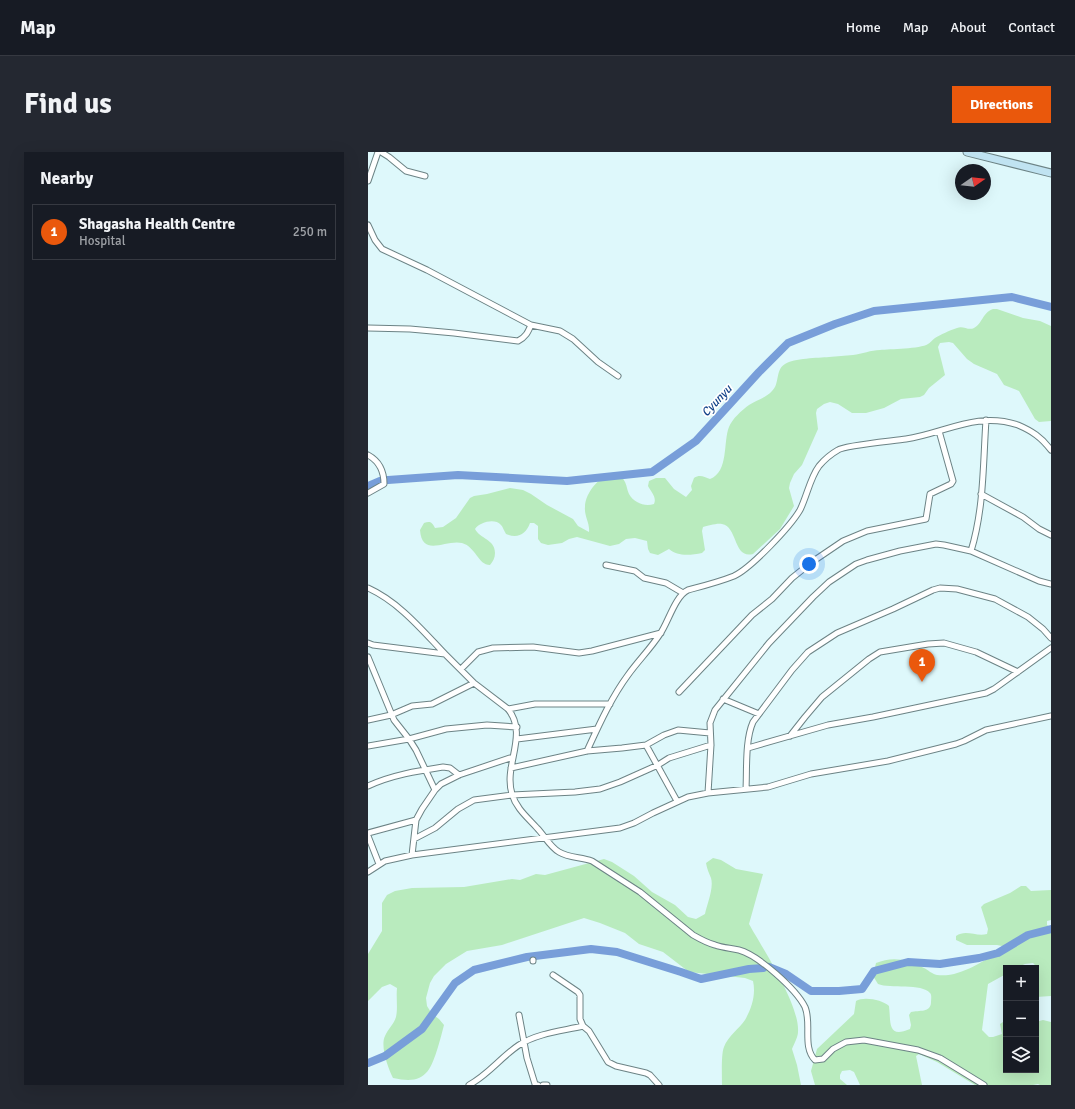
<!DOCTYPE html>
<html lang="en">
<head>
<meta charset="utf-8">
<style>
  :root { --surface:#171b24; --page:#242831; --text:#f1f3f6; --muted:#9ea1a6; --line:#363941; --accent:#ea580c }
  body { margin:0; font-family:Signika,sans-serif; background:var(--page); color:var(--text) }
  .controls { position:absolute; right:12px; bottom:12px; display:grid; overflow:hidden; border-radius:0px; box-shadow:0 4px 16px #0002 }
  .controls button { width:36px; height:36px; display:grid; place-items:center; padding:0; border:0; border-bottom:1px solid var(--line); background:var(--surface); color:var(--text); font:20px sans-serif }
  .compass { position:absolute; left:587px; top:12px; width:36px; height:36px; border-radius:50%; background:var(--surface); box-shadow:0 4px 16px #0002; rotate:76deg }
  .you { position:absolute; left:441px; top:412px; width:14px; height:14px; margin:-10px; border:3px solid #fff; border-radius:50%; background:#1a73e8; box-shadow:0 0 0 6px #1a73e833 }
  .badge { display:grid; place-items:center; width:26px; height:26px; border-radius:50%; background:var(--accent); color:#fff; font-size:13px; font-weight:700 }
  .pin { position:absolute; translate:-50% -33px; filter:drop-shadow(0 1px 2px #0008) }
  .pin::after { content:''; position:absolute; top:21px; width:14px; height:12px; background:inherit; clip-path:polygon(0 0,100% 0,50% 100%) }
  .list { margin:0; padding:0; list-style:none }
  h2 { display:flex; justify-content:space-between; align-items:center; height:52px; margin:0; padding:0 16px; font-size:17px }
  h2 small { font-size:13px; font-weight:400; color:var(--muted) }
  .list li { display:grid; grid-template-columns:26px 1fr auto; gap:12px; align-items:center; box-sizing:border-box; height:56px; margin:0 8px 8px; padding:0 8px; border:1px solid var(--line); border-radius:0px }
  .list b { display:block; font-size:15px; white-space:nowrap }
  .list p { margin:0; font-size:13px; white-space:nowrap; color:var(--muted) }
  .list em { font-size:13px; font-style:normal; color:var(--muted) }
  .icon { flex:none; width:22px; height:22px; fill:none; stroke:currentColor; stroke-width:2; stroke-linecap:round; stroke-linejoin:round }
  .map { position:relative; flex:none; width:683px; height:933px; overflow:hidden; border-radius:0px }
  header { display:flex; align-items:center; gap:24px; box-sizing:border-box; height:56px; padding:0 20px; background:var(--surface); border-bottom:1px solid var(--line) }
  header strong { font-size:19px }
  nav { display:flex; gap:22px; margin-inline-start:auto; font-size:14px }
  .intro { display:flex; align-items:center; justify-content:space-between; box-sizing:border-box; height:96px; padding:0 24px }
  h1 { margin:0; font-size:28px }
  .button { padding:10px 18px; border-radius:0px; background:var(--accent); color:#fff; font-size:14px; font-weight:700 }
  main { display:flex; gap:24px; padding:0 24px }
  aside { flex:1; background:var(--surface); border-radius:0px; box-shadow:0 4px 16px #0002 }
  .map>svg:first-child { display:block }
</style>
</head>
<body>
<header>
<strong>Map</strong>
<nav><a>Home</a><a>Map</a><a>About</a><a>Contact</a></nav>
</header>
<div class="intro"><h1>Find us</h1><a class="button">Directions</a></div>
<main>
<aside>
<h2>Nearby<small></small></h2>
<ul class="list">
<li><span class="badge">1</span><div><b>Shagasha Health Centre</b><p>Hospital</p></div><em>250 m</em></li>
</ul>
</aside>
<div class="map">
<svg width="683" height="933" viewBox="0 0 683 933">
  <rect width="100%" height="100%" fill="#def8fb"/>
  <path fill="#b9ebbe" d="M 625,157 L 629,157 L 655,166 L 672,169 L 683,174 L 683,269 L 671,270 L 667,267 L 651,239 L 636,233 L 629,222 L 606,212 L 599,207 L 585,191 L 581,190 L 572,191 L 570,195 L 577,223 L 561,236 L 556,243 L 552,245 L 533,247 L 516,256 L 498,261 L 484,261 L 470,252 L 462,250 L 456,252 L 449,257 L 448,261 L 450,277 L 434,313 L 426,322 L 422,331 L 421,336 L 426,354 L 412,377 L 385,402 C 365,407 370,375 354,372 C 348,371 340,374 335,375 L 334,379 L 337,398 L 334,401 C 323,403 310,405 301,397 L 290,403 L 282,401 L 280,397 L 279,389 L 267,386 L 258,387 L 251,392 L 242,394 L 209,385 L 201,387 L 194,391 L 180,393 L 173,391 L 170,387 L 170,374 L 166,371 L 162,371 C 158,382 150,387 138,382 C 136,379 135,375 133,373 C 127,366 112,370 107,377 C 112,387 127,387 127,401 C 127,406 125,409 122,413 C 110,413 108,395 94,391 C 78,387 54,406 52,378 L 56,371 C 62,369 64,370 67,376 L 75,375 L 88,366 L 102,346 L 106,344 L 119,342 L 142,336 L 155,338 L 163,342 L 179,353 L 205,367 L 210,374 L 221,380 C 222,371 216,364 217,355 C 217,340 234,321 249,320 C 252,323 255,326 257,330 C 259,334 259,338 261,342 C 266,351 277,355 286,352 C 289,345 283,340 280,334 L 281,329 L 288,326 L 297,326 L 306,337 L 318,345 L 324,338 L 323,334 L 326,326 C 332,322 336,325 342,327 C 361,320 355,289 361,275 C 364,267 374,258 381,253 C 388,248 398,246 404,239 C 412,232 407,218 417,212 C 426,206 450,206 461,205 C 469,204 477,204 485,203 C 494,202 503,198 512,198 C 522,197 552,197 560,192 C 562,191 564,188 567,186 C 572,183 582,178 589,176 C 595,173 600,179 606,176 C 615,171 614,161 625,157 Z
    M 345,706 L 353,708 L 368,717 L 395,722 L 381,772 C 395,797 432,853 430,880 C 430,885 426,892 424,897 L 429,913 L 433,933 L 354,933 C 354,924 353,902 356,895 C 360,884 371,877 377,868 C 384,856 388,842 385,829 L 377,826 L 321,820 L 295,800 L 271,792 L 257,781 L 232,771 L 216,766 L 134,793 L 99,799 L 78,812 L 66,824 L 62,831 L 58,846 L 59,854 L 64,862 L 71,867 L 76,873 C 74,881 72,888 70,895 C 62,921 56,933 25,926 C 20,916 12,894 17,884 C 20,877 26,872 28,865 C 30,856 28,846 29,836 L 22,832 L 14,835 L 0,849 L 0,802 L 14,779 L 14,751 L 19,743 L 27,739 L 44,736 L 96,735 L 144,727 L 152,728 L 168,722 L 177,723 L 236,707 L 244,710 L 266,724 L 284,740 L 307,753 L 320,765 L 328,767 L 337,762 C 339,752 346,736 343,726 C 341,721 339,717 338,711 Z
    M 653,734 L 658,734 L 663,739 L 683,738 L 683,768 L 679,769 L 679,773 L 683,775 L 683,844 L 668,845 L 668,814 L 665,811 L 657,812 L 648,816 L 638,816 L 638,822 L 620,832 L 614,878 L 621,885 L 625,885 L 634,882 L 632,872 L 635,870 L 638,870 L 638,918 L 668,918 L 668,870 L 675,868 L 683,870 L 683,933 L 672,933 L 670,932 L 665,933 L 607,933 L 569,910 L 551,902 L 548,904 L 554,933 L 492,933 L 486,920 L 482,918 L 474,919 L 472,923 L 472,927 L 479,933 L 447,933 L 443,919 L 449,897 L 486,862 L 488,849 C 496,844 515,848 521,854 C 523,870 519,887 542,877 L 543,873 L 541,863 L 543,860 C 551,858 563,861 563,850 C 563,847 564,843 562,841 C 554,831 522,837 510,832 L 505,824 L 508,811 C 524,804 540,807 556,816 C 560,818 564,822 569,823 C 592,826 614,809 633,799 L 634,794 L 629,793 L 599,793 L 588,788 L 588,784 C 598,777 608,785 619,782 L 620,777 L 613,755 L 616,752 L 642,741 Z"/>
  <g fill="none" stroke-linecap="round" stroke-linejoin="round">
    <path stroke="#789ed9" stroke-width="8" d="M 20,328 L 90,323 L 199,329 L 284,320 L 328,289 L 391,220 L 420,191 L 467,172 L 506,159 L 644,145 L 683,155
      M 0,334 L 12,329
      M 401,815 L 418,822 L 443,839 L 471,839 L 494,837 L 506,819 L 540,810 L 572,812 L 611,806 L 630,801 L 660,783 L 683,777
      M 0,911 L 17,904 L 54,877 L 87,831 L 106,818 L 159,805 L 223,797 L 249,800 L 313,820 L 333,827 L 381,817 L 395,816"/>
    <g stroke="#6c8385" stroke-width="7">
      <path id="street" d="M 13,0 L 21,5 L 38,19 L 57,24
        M 0,29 L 10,0
        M 0,73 L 7,88 L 14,97 L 59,118 L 163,173 C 160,180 158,185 150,189 L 86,181 L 42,177 L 0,176
        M 163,173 L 192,179 L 205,187 L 230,210 L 250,224
        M 0,303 C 11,309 16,319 16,332 L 0,341
        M 613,342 L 655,365 L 671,377 L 683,383
        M 603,399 C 616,357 615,312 618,268
        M 238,413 L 267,419 L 276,426 L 298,431 L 315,441
        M 0,436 C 31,450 54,478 77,502
        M 0,491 L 5,493 L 77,502 L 106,531 L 140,557 C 161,583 135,613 144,642 C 148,656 159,665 169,676 C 176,683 182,695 191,700 C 201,706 213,705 224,709 L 272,740 L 325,783 C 332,787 339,791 347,793 C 355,796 363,796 371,798 C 390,803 428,837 437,855 C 444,871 434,895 447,908 L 455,907 L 465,897 L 478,890 L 496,888 L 550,898 L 572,906 L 616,933
        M 0,505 L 26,568 L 41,587 L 48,598 L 67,638
        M 93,517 L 110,500 L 125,496 L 165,495 L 211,501 L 224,499 L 293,481
        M 311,540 L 384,463 L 404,447 L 424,426 L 444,410 L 475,389 L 499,379 L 558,367 L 562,342 L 583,332 L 585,329 L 571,279
        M 355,547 L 391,562
        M 140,557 L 167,552 L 242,552
        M 0,568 L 23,563 L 44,554 L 64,552 L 106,531
        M 422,584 L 437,565 L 454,545 L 501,507 L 512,500 L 560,492 L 576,491 L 608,500 L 650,520
        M 149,587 L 229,577
        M 278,593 L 309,649
        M 0,594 L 41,587 L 78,577 L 119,573 L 149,575
        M 380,596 L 460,573 L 505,565 L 618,541 L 626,537 L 683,496
        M 219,599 C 231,573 243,546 260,523 C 270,509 283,496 292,482 C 300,471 307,444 320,438 C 335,434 351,430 366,424 C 383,416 422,375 432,358 C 439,344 442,326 451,314 C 456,308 463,302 470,298 C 477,293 525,289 538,287 C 577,281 609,259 650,273 C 664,279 673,285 683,298
        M 143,616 L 219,599 L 254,596 L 278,593 L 296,583 L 310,578 L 342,581
        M 0,634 C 24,623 49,619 75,615 L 82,616 L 91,623
        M 378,637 C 379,617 377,588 385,570 L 424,518 L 440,500 L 469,481 L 525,457 L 565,438 L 572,436 L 589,437 L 627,447 L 660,465 L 675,477 L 683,486
        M 340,641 L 343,593 L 342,571 L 347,558 L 401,491 L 445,445 L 461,430 L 488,412 L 499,408 L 532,399 L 568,392 L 576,393 L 603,399 L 671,429 L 683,432
        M 0,681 L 48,668
        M 0,684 L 11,712
        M 46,687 L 67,676 L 90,657 L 106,648 L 144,643 L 207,640 L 232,637 L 252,630 L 290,613 L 301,606 L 343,593
        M 44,703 L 48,668 L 54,657 L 67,638 L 73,632 L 91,623 L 145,605
        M 0,720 L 17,709 L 44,703 L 252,676 L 266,671 L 285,661 L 320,645 L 340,641 L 400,635 L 443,622 L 520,609 L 588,592 L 596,589 L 618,578 L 683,564
        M 165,808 L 165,809
        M 185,823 L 210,840 L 212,843 L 212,867 L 215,874 L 221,879 L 240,910 L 248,914 L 278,921 L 282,923 L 291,933
        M 151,863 L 159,906 L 167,932 L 170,933
        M 101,933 C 120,923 133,905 151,893 C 170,881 194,879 215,874
        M 175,933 L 179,933"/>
    </g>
    <g stroke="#6c8385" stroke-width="9">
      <path id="secondary" d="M 599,0 L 683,21"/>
    </g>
    <use href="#street" stroke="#fff" stroke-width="5"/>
    <use href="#secondary" stroke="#c0e3f1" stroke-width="7"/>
  </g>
  <g text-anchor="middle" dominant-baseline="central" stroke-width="3.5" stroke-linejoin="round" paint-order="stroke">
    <g font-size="12" font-style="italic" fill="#144389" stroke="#fff">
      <text transform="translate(349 249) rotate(-47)">Cyunyu</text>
    </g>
  </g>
</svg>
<div class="controls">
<button>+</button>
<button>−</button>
<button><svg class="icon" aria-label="layers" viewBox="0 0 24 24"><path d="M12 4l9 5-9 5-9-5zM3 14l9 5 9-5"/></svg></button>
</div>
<svg class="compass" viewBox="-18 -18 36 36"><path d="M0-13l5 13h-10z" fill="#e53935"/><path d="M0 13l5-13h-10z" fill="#9ea1a6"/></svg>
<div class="you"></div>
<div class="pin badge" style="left:554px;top:530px">1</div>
</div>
</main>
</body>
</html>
